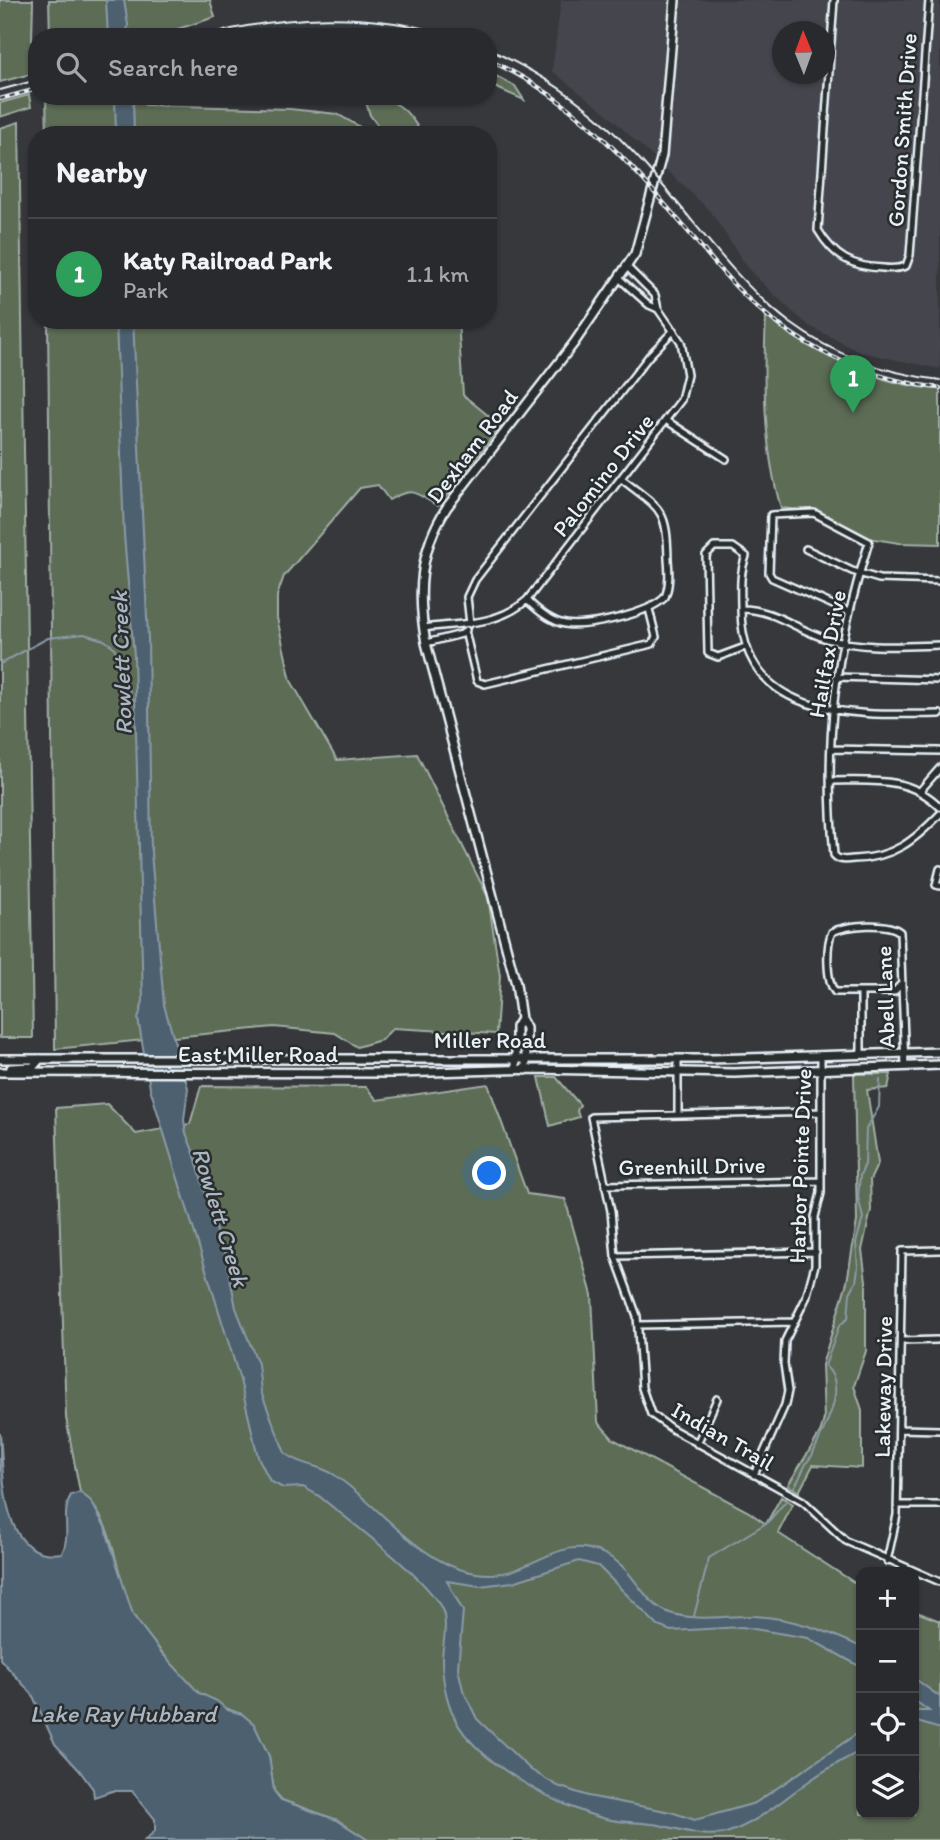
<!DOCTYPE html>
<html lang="en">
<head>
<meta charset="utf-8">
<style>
  :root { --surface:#282a2d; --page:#303235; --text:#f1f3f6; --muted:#a5a7aa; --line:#444649; --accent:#ea580c }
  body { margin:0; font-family:Itim,sans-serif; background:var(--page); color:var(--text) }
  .controls { position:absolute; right:21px; bottom:21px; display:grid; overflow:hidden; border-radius:14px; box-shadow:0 2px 5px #0004 }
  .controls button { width:63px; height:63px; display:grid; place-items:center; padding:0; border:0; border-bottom:2px solid var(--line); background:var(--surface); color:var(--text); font:35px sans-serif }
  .compass { position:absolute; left:772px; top:21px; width:63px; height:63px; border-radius:50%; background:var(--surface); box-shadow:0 2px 5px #0004; rotate:359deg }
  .you { position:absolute; left:490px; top:1174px; width:24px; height:24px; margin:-18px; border:5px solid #fff; border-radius:50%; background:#1a73e8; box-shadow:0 0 0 10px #1a73e833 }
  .badge { display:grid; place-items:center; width:46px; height:46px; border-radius:50%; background:var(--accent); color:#fff; font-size:23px; font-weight:700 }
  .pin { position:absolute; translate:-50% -58px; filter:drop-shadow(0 2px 4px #0008) }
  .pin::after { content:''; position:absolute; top:37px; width:24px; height:21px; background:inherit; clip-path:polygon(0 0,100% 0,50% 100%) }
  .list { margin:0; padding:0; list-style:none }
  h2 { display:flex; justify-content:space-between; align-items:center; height:91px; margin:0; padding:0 28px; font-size:30px }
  h2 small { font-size:23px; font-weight:400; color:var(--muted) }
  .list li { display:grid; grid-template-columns:46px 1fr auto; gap:21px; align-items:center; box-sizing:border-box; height:112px; padding:0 28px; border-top:2px solid var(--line) }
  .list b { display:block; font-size:26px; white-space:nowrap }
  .list p { margin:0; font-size:23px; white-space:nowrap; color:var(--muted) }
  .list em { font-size:23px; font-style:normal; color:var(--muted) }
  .icon { flex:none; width:38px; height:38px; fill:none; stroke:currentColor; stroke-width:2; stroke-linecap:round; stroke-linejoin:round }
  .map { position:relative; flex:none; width:940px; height:1840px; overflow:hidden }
  .search { position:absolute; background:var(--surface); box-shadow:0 2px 5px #0004; left:28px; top:28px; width:469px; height:77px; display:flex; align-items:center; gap:18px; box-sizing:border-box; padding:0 24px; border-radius:28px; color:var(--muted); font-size:26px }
  .panel { position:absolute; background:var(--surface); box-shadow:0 2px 5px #0004; left:28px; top:126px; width:469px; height:203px; border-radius:28px }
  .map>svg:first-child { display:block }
</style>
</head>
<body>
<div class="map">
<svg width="940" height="1840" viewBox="0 0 940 1840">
  <rect width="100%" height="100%" fill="#36383c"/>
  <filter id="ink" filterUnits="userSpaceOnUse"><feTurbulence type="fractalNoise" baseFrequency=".0143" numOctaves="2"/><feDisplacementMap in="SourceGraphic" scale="14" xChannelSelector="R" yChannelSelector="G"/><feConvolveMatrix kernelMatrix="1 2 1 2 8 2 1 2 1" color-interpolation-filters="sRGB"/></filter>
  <g filter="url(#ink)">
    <path fill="#45454d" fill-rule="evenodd" d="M 561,0 L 940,0 L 940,369 L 860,352 L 809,326 L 785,305 L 749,270 L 710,211 L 606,113 L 552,71 ZM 782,32 L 824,32 L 824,74 L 782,74 Z"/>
    <path fill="#5c6c55" stroke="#a2aea6" stroke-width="2" d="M 0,0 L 33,0 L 33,3 L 31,74 L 0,82 Z
      M 49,0 L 210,0 L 215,17 L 153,37 L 50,37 Z
      M 488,72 L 515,86 L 524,100 L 488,84 Z
      M 29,95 L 31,107 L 0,117 L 0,103 Z
      M 51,96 L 143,96 L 145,105 L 290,109 L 337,114 L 374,135 L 47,135 L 46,98 Z
      M 364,96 C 393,96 409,109 422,135 L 385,135 L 370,115 Z
      M 19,122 L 33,1038 L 0,1038 L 0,128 Z
      M 766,316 C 815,353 878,386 940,389 L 940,544 L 899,543 L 862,537 L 812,511 L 781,508 C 763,447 763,380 766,316 Z
      M 48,320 L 458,320 L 463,395 L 501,426 L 438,506 C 415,493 413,486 389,500 L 378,485 L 360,488 L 284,576 L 277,596 L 277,618 L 291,681 L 337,760 L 417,754 L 488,897 L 500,976 L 496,1034 L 393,1028 L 381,1040 L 357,1047 L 335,1033 L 274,1027 L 55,1049 Z
      M 854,1074 L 891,1074 L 888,1088 L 867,1090 L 878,1163 L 870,1180 L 871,1210 L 862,1250 L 866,1281 L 866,1351 L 854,1386 L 862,1410 L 862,1468 L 813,1465 L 799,1492 L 788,1485 L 820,1433 L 824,1419 L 822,1365 L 847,1282 L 857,1221 Z
      M 539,1077 L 556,1077 L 580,1105 L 577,1111 L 579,1117 L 550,1126 Z
      M 488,1084 L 527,1194 L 565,1199 L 592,1295 L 598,1422 L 613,1439 L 749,1512 L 766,1524 L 781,1497 L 793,1504 L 778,1533 L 861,1587 L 861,1814 L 914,1814 L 914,1611 L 940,1621 L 940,1840 L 368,1840 L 337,1820 L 282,1800 L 274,1791 L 269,1756 L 242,1714 C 230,1711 210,1701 199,1693 C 188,1684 139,1627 133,1614 C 114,1575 117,1521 80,1492 L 66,1418 L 56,1108 L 107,1104 L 136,1134 L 190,1124 L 201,1086 L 366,1087 L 377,1100 Z"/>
    <path fill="#4d6170" stroke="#8b9ba6" stroke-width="2" d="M 106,0 L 124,0 L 128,25 L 126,37 L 108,37 Z
      M 115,96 L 133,96 L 134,135 L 116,135 Z
      M 116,320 L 133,320 L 148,638 L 151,852 L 164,1005 L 188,1088 L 184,1120 L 186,1133 L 195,1156 L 217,1235 L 225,1252 L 236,1308 L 258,1364 L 261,1392 L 285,1453 C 297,1464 318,1465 333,1474 C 385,1508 432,1584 503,1573 C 531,1568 559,1542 589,1549 C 635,1558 636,1601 670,1613 C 696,1622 728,1615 755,1616 C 793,1618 827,1631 861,1647 L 861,1667 L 808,1638 L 742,1627 L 671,1631 L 658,1626 L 598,1566 L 579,1561 L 513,1582 L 480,1586 L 447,1581 L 463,1611 L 458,1668 L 463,1690 L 477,1719 L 531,1770 L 558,1786 L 588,1796 L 671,1812 L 695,1820 L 755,1803 L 861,1731 L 861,1750 C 846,1759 830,1767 815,1777 C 788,1795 758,1824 726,1833 C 704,1839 681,1829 659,1825 C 641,1822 623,1823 606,1819 C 560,1808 476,1762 455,1719 C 446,1700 442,1678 442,1657 C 443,1643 447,1630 444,1615 C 438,1585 346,1519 319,1496 L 303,1487 L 283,1488 L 270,1481 L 258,1457 L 240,1380 L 150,1088 L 138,1019 L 143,1001 L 134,656 L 124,535 Z
      M 0,1433 C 4,1474 0,1563 62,1553 C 72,1534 60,1514 71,1495 L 80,1492 L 91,1501 L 105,1527 L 133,1615 L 161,1652 L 199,1693 L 217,1701 L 228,1710 L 242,1714 L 254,1724 L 269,1756 L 274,1791 L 281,1800 L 337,1820 L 368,1840 L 145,1840 L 155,1831 L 155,1819 L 132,1791 L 112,1791 L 94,1797 L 93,1789 L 79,1770 L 55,1744 L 32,1694 L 0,1659 Z
      M 914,1678 L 940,1697 L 940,1729 L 914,1721 L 914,1711 L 929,1711 L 914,1700 Z"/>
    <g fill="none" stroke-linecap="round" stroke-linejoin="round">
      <path stroke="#8b9ba6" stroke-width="2" d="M 0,664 L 48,638 L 84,634 L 104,640 L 114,647 L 134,703
        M 794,1487 C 802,1477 803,1464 812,1456 C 821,1432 851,1387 825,1366 L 839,1326 L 848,1318 L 850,1293 L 856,1282 L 858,1268 L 856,1243 L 863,1218 L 858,1197 L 860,1176 L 865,1164 L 866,1129 L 879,1107 L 880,1079
        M 694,1616 L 709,1558 L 768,1522 L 785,1502"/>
      <g stroke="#e8f1f8" stroke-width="10">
        <path id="street" d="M 834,0 L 818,230 C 834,257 852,267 883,268 C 891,269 898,269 906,266 L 910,255 L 929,0
          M 620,279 L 649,305 L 658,309
          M 667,421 L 726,459
          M 806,549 L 852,571 L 879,579 L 940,581
          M 527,600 C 538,611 550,621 565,624 C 587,628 651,613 665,597 C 670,585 669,571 668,559 C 667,508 661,510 623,480
          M 741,609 C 775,609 796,630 827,639 C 864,649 902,646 940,645
          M 849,612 L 772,578 L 769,573 L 771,515 L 814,513 L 869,542 C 835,650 823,742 834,855 C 839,861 846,860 854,859 C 893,858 914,841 940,814
          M 470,624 L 467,597 L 475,580 L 649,356 L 674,330
          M 423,628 C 460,623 497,626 527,600 L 681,400 L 687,375 L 681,342 L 658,309 L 655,295 L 627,267
          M 465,631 L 477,681 L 485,684 L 652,644 L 656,637 L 649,609
          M 426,643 L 462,634 L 466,630
          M 745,647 L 718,657 L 708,653 L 706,555 L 714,547 L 733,547 L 746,556 C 739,574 741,591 741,610 C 742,722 859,715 940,714
          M 836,677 L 940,680
          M 831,749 L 940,751
          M 831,781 C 871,781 910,776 940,807
          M 920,791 L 940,768
          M 940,869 L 936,885 L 940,886
          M 902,983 L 894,992 L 835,992 C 826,981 826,945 832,932 C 847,925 888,921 900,932 L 905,1066
          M 861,992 L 861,1054
          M 678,1059 L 678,1114
          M 821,1112 L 591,1117 L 611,1211 L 615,1256 L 637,1316 L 642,1388 L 651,1414 L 672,1429 L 803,1501 L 846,1541 L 940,1582
          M 605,1185 L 821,1181
          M 615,1256 L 816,1252
          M 638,1325 L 794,1322
          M 902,1341 L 937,1340
          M 900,1429 L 940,1430
          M 697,1444 L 717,1399
          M 754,1475 L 785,1405 L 788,1391 L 784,1364 L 785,1341 L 806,1298 L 815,1265 L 815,1217 L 821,1193 L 821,1055
          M 897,1505 L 940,1505
          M 887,1561 L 897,1515 L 902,1251 L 940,1250"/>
      </g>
      <g stroke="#e8f1f8" stroke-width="12">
        <path id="secondary" d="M 0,1059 L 711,1059 L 940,1052
          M 11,1068 L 33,1067 L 40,1059
          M 516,1070 L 516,1027 L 521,1019
          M 526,1070 L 526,1028 L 521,1019 L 516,984 L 426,643 C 417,594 419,550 447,507 L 574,343 L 635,254 L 662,155 L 675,0
          M 0,1072 L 395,1073 L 537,1069 L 734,1073 L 940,1065"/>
      </g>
      <use href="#street" stroke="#2a2d2e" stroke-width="5"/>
      <use href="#secondary" stroke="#2a2d2e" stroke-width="7"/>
      <path stroke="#e8f1f8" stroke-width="2" d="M 198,37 C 285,14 369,10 455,37
        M 488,49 C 532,69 573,94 608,127 C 724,237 757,357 940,380
        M 0,90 L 37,80"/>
      <g stroke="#e8f1f8" stroke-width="4.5">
        <path id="rail" d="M 240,37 L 333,28 L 414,37
          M 488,60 C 576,98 632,166 692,236 C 713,261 733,286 757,307 C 808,352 872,380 940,388
          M 0,99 L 37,89"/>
      </g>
      <use href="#rail" stroke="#2a2d2e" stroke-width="2" stroke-dasharray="5" stroke-linecap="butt"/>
    </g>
  </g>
  <g text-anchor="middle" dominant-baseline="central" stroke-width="5" stroke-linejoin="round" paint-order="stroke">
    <g font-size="23" fill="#e8f1f8" stroke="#2a2d2e">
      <text transform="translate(902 130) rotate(-86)">Gordon Smith Drive</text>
      <text transform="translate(472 446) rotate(-53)">Dexham Road</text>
      <text transform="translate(603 475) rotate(-52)">Palomino Drive</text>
      <text transform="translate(827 654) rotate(-80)">Hailfax Drive</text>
      <text transform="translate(885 997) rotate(-92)">Abell Lane</text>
      <text x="490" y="1040">Miller Road</text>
      <text x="258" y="1054">East Miller Road</text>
      <text transform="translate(692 1166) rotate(-1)">Greenhill Drive</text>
      <text transform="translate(800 1166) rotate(-88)">Harbor Pointe Drive</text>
      <text transform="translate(883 1387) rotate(-89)">Lakeway Drive</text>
      <text transform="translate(723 1436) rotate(30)">Indian Trail</text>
    </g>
    <g font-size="24" font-style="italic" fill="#aab7c2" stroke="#2a2d2e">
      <text transform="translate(121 663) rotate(-92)">Rowlett Creek</text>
      <text transform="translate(221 1217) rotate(73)">Rowlett Creek</text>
      <text x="123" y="1713">Lake Ray Hubbard</text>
    </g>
  </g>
</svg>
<div class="controls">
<button>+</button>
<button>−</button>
<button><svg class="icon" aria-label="locate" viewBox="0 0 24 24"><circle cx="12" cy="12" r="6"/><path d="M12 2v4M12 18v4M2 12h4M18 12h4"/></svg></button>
<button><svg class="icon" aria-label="layers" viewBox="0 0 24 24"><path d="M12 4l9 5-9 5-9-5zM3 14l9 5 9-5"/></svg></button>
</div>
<svg class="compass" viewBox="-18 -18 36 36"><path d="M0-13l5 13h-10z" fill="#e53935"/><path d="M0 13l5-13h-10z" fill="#a5a7aa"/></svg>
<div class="you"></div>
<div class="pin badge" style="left:853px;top:413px;background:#2e9e5b">1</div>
<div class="search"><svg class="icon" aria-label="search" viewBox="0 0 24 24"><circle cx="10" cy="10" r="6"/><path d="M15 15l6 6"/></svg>Search here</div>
<section class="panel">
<h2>Nearby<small></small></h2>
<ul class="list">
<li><span class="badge" style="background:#2e9e5b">1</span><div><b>Katy Railroad Park</b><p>Park</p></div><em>1.1 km</em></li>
</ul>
</section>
</div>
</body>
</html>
